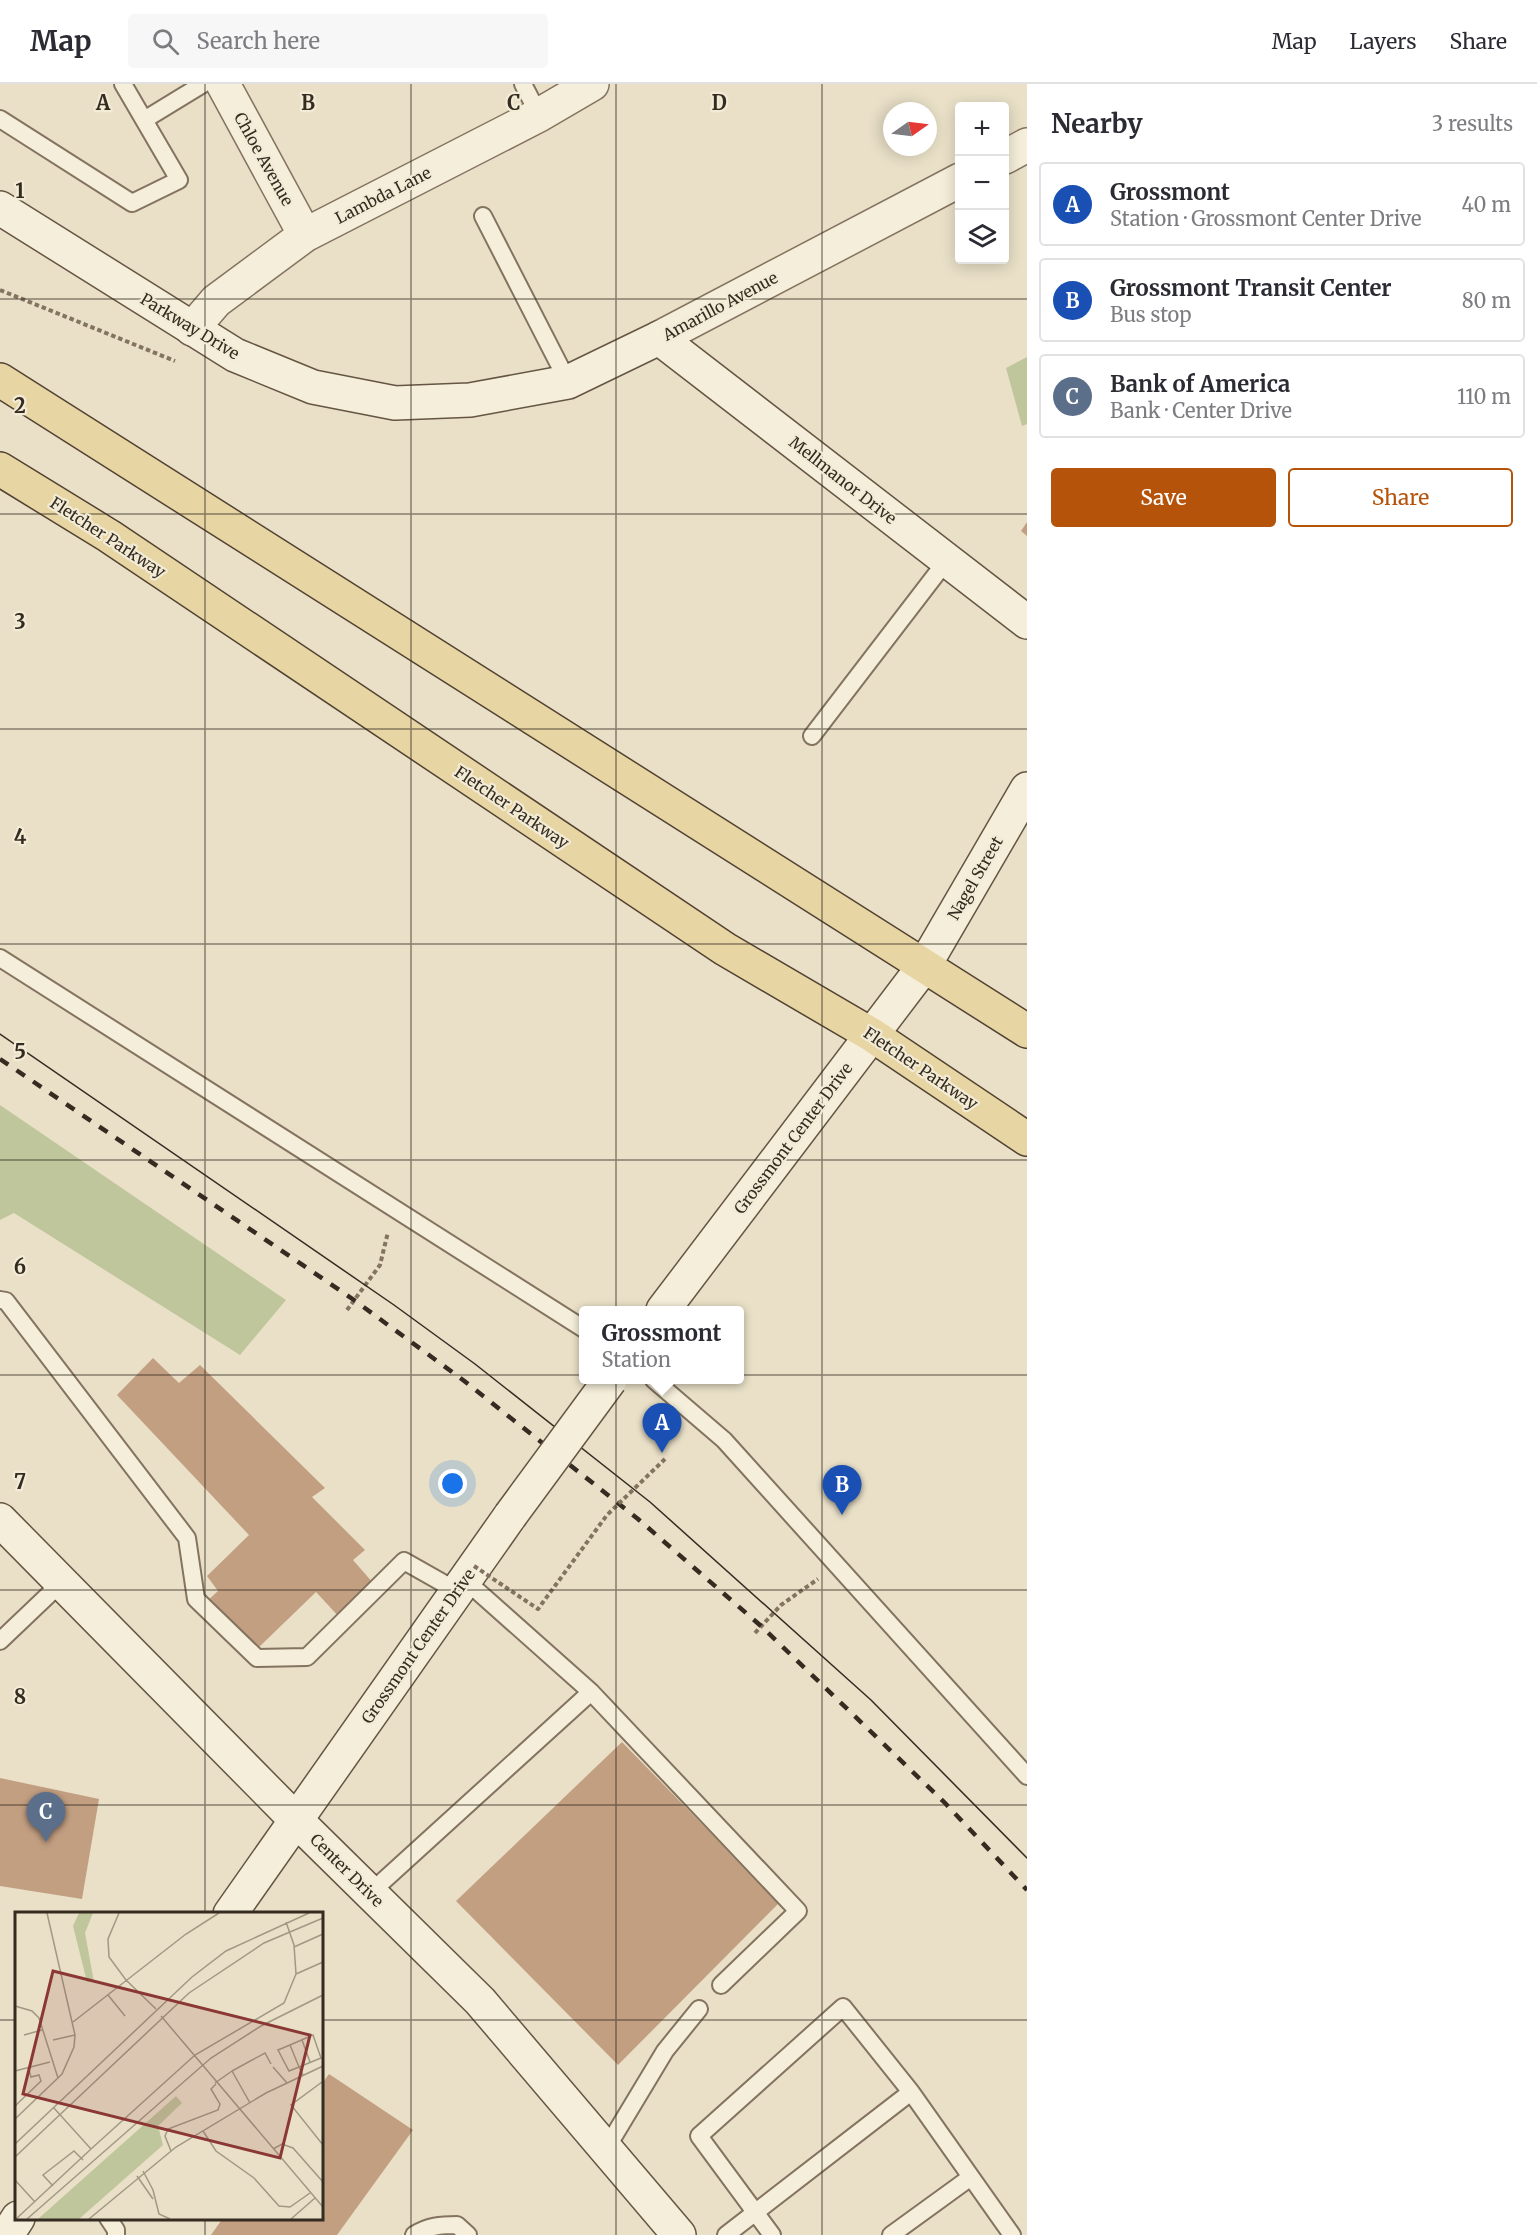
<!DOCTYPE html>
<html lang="en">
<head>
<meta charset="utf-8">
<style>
  :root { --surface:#fff; --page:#f7f7f7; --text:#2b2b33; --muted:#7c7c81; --line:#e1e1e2; --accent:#b45309 }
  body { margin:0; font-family:Merriweather,serif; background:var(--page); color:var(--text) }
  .controls { position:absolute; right:18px; top:18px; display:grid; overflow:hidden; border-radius:6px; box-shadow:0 3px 15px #0003 }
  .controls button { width:54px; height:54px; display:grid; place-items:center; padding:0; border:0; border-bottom:2px solid var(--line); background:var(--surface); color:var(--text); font:30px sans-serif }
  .compass { position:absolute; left:883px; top:18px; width:54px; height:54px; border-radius:50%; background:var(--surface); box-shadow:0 3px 15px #0003; rotate:76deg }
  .you { position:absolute; left:453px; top:1400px; width:21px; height:21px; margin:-15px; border:4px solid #fff; border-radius:50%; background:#1a73e8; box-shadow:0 0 0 9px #1a73e833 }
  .badge { display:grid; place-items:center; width:39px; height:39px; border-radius:50%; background:var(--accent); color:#fff; font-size:20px; font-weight:700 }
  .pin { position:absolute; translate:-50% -50px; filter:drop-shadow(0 2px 3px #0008) }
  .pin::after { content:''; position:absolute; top:32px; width:21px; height:18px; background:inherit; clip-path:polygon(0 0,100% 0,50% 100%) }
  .popup { position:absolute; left:579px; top:1222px; width:165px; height:78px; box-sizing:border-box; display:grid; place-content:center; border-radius:6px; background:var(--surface); filter:drop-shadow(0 2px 4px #0005); font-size:20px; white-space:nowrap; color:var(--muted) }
  .popup b { font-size:22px; color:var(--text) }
  .popup::after { content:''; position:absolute; left:50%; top:100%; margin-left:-12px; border:12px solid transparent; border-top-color:var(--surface) }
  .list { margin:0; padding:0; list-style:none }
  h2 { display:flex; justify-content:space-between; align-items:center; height:78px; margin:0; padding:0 24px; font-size:26px }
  h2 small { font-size:20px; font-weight:400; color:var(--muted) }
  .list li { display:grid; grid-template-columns:39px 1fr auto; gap:18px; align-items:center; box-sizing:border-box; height:84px; margin:0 12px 12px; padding:0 12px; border:2px solid var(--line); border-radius:6px }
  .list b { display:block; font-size:22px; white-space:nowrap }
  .list p { margin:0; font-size:20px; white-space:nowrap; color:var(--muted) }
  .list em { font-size:20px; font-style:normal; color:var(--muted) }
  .actions { display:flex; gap:12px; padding:18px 24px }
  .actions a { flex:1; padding:14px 0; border:2px solid var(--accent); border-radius:6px; text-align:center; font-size:21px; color:var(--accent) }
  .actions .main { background:var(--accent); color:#fff }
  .icon { flex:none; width:33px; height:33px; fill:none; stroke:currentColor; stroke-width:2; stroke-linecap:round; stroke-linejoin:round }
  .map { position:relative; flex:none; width:1027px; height:2151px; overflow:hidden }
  header { display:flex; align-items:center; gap:36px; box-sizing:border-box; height:84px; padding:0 30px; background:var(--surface); border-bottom:2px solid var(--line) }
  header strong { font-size:28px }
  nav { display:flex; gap:33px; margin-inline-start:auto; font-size:21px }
  .search { width:420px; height:54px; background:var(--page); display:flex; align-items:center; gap:15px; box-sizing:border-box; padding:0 21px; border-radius:6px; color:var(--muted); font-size:22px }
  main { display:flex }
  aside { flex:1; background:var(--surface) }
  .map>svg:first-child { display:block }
</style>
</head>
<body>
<header>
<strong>Map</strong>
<div class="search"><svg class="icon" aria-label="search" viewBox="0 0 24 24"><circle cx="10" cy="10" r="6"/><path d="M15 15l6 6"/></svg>Search here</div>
<nav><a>Map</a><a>Layers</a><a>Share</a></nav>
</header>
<main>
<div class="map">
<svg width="1027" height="2151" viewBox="0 0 1027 2151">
  <rect width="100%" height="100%" fill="#e9e0c7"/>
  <path fill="#c0c69c" d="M 1027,273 L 1027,340 L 1022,342 L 1006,284 Z
    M 0,1021 L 286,1216 L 240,1271 L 14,1129 L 0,1136 Z"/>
  <path fill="#c39f82" d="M 1027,438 L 1027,452 L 1021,447 Z
    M 153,1274 L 179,1299 L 200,1281 L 325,1404 L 312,1413 L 365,1466 L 353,1476 L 374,1500 L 341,1535 L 316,1508 L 255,1567 L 205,1519 L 218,1507 L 207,1492 L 249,1451 L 117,1311 Z
    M 622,1658 L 779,1819 L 618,1981 L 456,1817 Z
    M 0,1694 L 99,1715 L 82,1815 L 0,1802 Z
    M 329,1990 L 413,2046 L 337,2151 L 211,2151 L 223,2134 L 321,2134 L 321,2001 Z"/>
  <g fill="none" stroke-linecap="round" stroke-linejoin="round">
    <g stroke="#83735f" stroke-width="20">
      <path id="lane" d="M 123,0 L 144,36
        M 523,0 L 539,31
        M 0,35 L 132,119 L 179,96 L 144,36 L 203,0
        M 483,132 L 568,298
        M 812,652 L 947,476
        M 0,874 L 584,1245
        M 0,1216 L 6,1217 L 187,1454 L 196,1515 L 257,1574 L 307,1573 L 404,1477 L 457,1507
        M 654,1296 L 724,1356 L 1027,1692
        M 0,1557 L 62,1498
        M 591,1608 L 798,1827 L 721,1901
        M 370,1809 L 591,1608 L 465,1496
        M 606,2065 L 665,1967 L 699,1925
        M 108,2134 L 116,2146 L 116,2151
        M 414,2151 C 428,2142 441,2141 457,2141 L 468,2151
        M 726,2151 L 911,2008 L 1012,2151
        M 772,2151 L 699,2052 L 843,1923 L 911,2008
        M 891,2151 L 971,2093"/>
    </g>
    <g stroke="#83735f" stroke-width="36">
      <path id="street" d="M 223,0 L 305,151
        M 1005,73 L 1027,61
        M 192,245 L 216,217 L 305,151 L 539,31 L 592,0
        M 659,254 L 960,96"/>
    </g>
    <g stroke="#655542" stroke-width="36">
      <path id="secondary" d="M 0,124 L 235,271 L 313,303 L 395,319 L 470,316 L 568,298 L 659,254 L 1027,538
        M 663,1226 L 924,882 L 1027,705
        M 0,1436 L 295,1735 L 480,1917 L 679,2151
        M 230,1830 L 510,1432
        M 7,2151 L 18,2134"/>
    </g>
    <g stroke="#524232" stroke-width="36">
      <path id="primary" d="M 0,296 L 1027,947
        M 0,385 L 109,452 L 725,865 L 872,951 L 1027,1055"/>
    </g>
    <path stroke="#83735f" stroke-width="4" stroke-dasharray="4.5 3" stroke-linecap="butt" d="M 0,206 L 175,277
      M 347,1226 L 380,1181 L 388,1148
      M 755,1549 L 781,1521 L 818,1495"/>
    <use href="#lane" stroke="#f5eeda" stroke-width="16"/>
    <use href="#street" stroke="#f5eeda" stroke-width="33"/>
    <use href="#secondary" stroke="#f5eeda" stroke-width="33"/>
    <use href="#primary" stroke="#e8d5a4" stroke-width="33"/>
    <path stroke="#352b21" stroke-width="1.5" d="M 0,950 L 394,1221 L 475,1280 L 650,1418 L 871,1616 L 1027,1774"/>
    <path stroke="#352b21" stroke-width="4.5" stroke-dasharray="10 10" stroke-linecap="butt" d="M 0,975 L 354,1216 L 463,1296 L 638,1435 L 761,1542 L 944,1718 L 1027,1806"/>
    <g stroke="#655542" stroke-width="36" stroke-linecap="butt">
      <path id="secondary-bridge" d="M 510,1432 L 610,1296"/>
    </g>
    <path stroke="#83735f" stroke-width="4" stroke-dasharray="4.5 3" stroke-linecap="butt" d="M 474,1482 L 538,1525 L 607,1431 L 665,1375"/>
    <use href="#secondary-bridge" stroke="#f5eeda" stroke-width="33"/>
  </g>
  <path fill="none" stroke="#352b21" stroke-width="1.5" stroke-opacity="0.55" d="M 205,0 L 205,1830M 411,0 L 411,2151M 616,0 L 616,2151M 822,0 L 822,2151M 0,215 L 1027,215M 0,430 L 1027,430M 0,645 L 1027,645M 0,860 L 1027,860M 0,1076 L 1027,1076M 0,1291 L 1027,1291M 0,1506 L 1027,1506M 0,1721 L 1027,1721M 0,1936 L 16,1936M 321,1936 L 1027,1936M 205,2134 L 205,2151"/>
  <g text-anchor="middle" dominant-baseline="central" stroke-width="4.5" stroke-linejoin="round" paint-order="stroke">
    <g font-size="16" fill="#352b21" stroke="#f2ebd6">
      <text transform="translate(264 75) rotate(61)">Chloe Avenue</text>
      <text transform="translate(383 111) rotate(-27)">Lambda Lane</text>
      <text transform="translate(720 222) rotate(-28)">Amarillo Avenue</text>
      <text transform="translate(190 242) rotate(31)">Parkway Drive</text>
      <text transform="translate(843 396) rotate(38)">Mellmanor Drive</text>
      <text transform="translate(108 453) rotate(33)">Fletcher Parkway</text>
      <text transform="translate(512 723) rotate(34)">Fletcher Parkway</text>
      <text transform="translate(975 794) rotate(-60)">Nagel Street</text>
      <text transform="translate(921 984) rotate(34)">Fletcher Parkway</text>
      <text transform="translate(793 1054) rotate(-53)">Grossmont Center Drive</text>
      <text transform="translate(418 1562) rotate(-55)">Grossmont Center Drive</text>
      <text transform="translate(347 1786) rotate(45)">Center Drive</text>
    </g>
  </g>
  <g transform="translate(15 1828)">
    <rect width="308" height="308" fill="#e9e0c7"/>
    <path d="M 64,1 L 78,1 L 70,21 L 79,70 L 72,70 L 58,14 ZM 161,184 L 167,191 L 143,214 L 148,233 L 64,307 L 23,307 Z" fill="#c0c69c"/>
    <path fill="none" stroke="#a19885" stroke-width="1.5" d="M 104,1 L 93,27 L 94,45 L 111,68 L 141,97M 279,35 L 308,22M 281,62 L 308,50M 93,83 L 110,104M 0,94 L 17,99 L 24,106 L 43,166M 146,104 L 308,295M 58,110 L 171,22 L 204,1M 9,123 L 27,118M 38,128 L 60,123M 287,128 L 295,150M 275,133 L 263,138 L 274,159 L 284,155 L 306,146 L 298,123 L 275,133 L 284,155 L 288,163M 258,155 L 272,171M 0,159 L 35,150M 217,159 L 250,141 L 256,152M 307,170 L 276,193 L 308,233M 200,171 L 217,159 L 235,191M 0,194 L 26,169 L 24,163 L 16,165 L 13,155M 38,195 L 76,237M 0,207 L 47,162 L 59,135 L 60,123 L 32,1M 188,219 L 201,239 L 239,266 L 264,294 L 275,295 L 295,281M 0,232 L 177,65 L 211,39 L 294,1M 76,237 L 180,143 L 269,91 L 281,62 L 279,33 L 271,10M 258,237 L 267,232 L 278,236 L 308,270M 156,239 L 150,224 L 153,217 L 203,198 L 205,192 L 196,177 L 201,172M 0,245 L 174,81 L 249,31 L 308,6M 128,259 L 138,278 L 144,302 L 155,307M 122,264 L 138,287M 0,268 L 20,290M 38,274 L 28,263 L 59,239 L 68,248M 1,307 L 76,237M 12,307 L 196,146 L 246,114 L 308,83M 74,307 L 161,235 L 251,181 L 308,154M 276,307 L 300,286"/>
    <path fill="#8b3835" fill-opacity="0.15" stroke="#8b3835" stroke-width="3" d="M 38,59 L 295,123 L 265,246 L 8,182 Z"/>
    <rect width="308" height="308" fill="none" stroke="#352b21" stroke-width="3"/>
  </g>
  <g font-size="20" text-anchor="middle" font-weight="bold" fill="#352b21" stroke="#f2ebd6" stroke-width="4.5" stroke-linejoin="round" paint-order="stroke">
    <text x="103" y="26">A</text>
    <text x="308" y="26">B</text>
    <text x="514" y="26">C</text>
    <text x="719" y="26">D</text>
    <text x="20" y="114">1</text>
    <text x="20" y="329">2</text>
    <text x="20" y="545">3</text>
    <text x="20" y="760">4</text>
    <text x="20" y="975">5</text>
    <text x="20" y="1190">6</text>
    <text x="20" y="1405">7</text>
    <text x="20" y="1620">8</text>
  </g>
</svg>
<div class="controls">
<button>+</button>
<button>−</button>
<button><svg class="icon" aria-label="layers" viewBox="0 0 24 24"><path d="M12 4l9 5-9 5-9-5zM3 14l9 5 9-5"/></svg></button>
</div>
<svg class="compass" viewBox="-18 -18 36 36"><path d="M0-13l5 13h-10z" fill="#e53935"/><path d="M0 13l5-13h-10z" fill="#7c7c81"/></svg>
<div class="you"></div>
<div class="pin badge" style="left:662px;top:1369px;background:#1a4fb4">A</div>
<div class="popup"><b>Grossmont</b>Station</div>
<div class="pin badge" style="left:842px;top:1431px;background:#1a4fb4">B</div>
<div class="pin badge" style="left:46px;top:1758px;background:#5c6f8a">C</div>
</div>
<aside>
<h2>Nearby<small>3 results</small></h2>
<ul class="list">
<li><span class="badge" style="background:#1a4fb4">A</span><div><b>Grossmont</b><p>Station · Grossmont Center Drive</p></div><em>40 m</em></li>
<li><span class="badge" style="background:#1a4fb4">B</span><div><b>Grossmont Transit Center</b><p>Bus stop</p></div><em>80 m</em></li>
<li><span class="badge" style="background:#5c6f8a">C</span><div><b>Bank of America</b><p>Bank · Center Drive</p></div><em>110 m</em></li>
</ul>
<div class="actions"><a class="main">Save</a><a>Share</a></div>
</aside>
</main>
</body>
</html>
